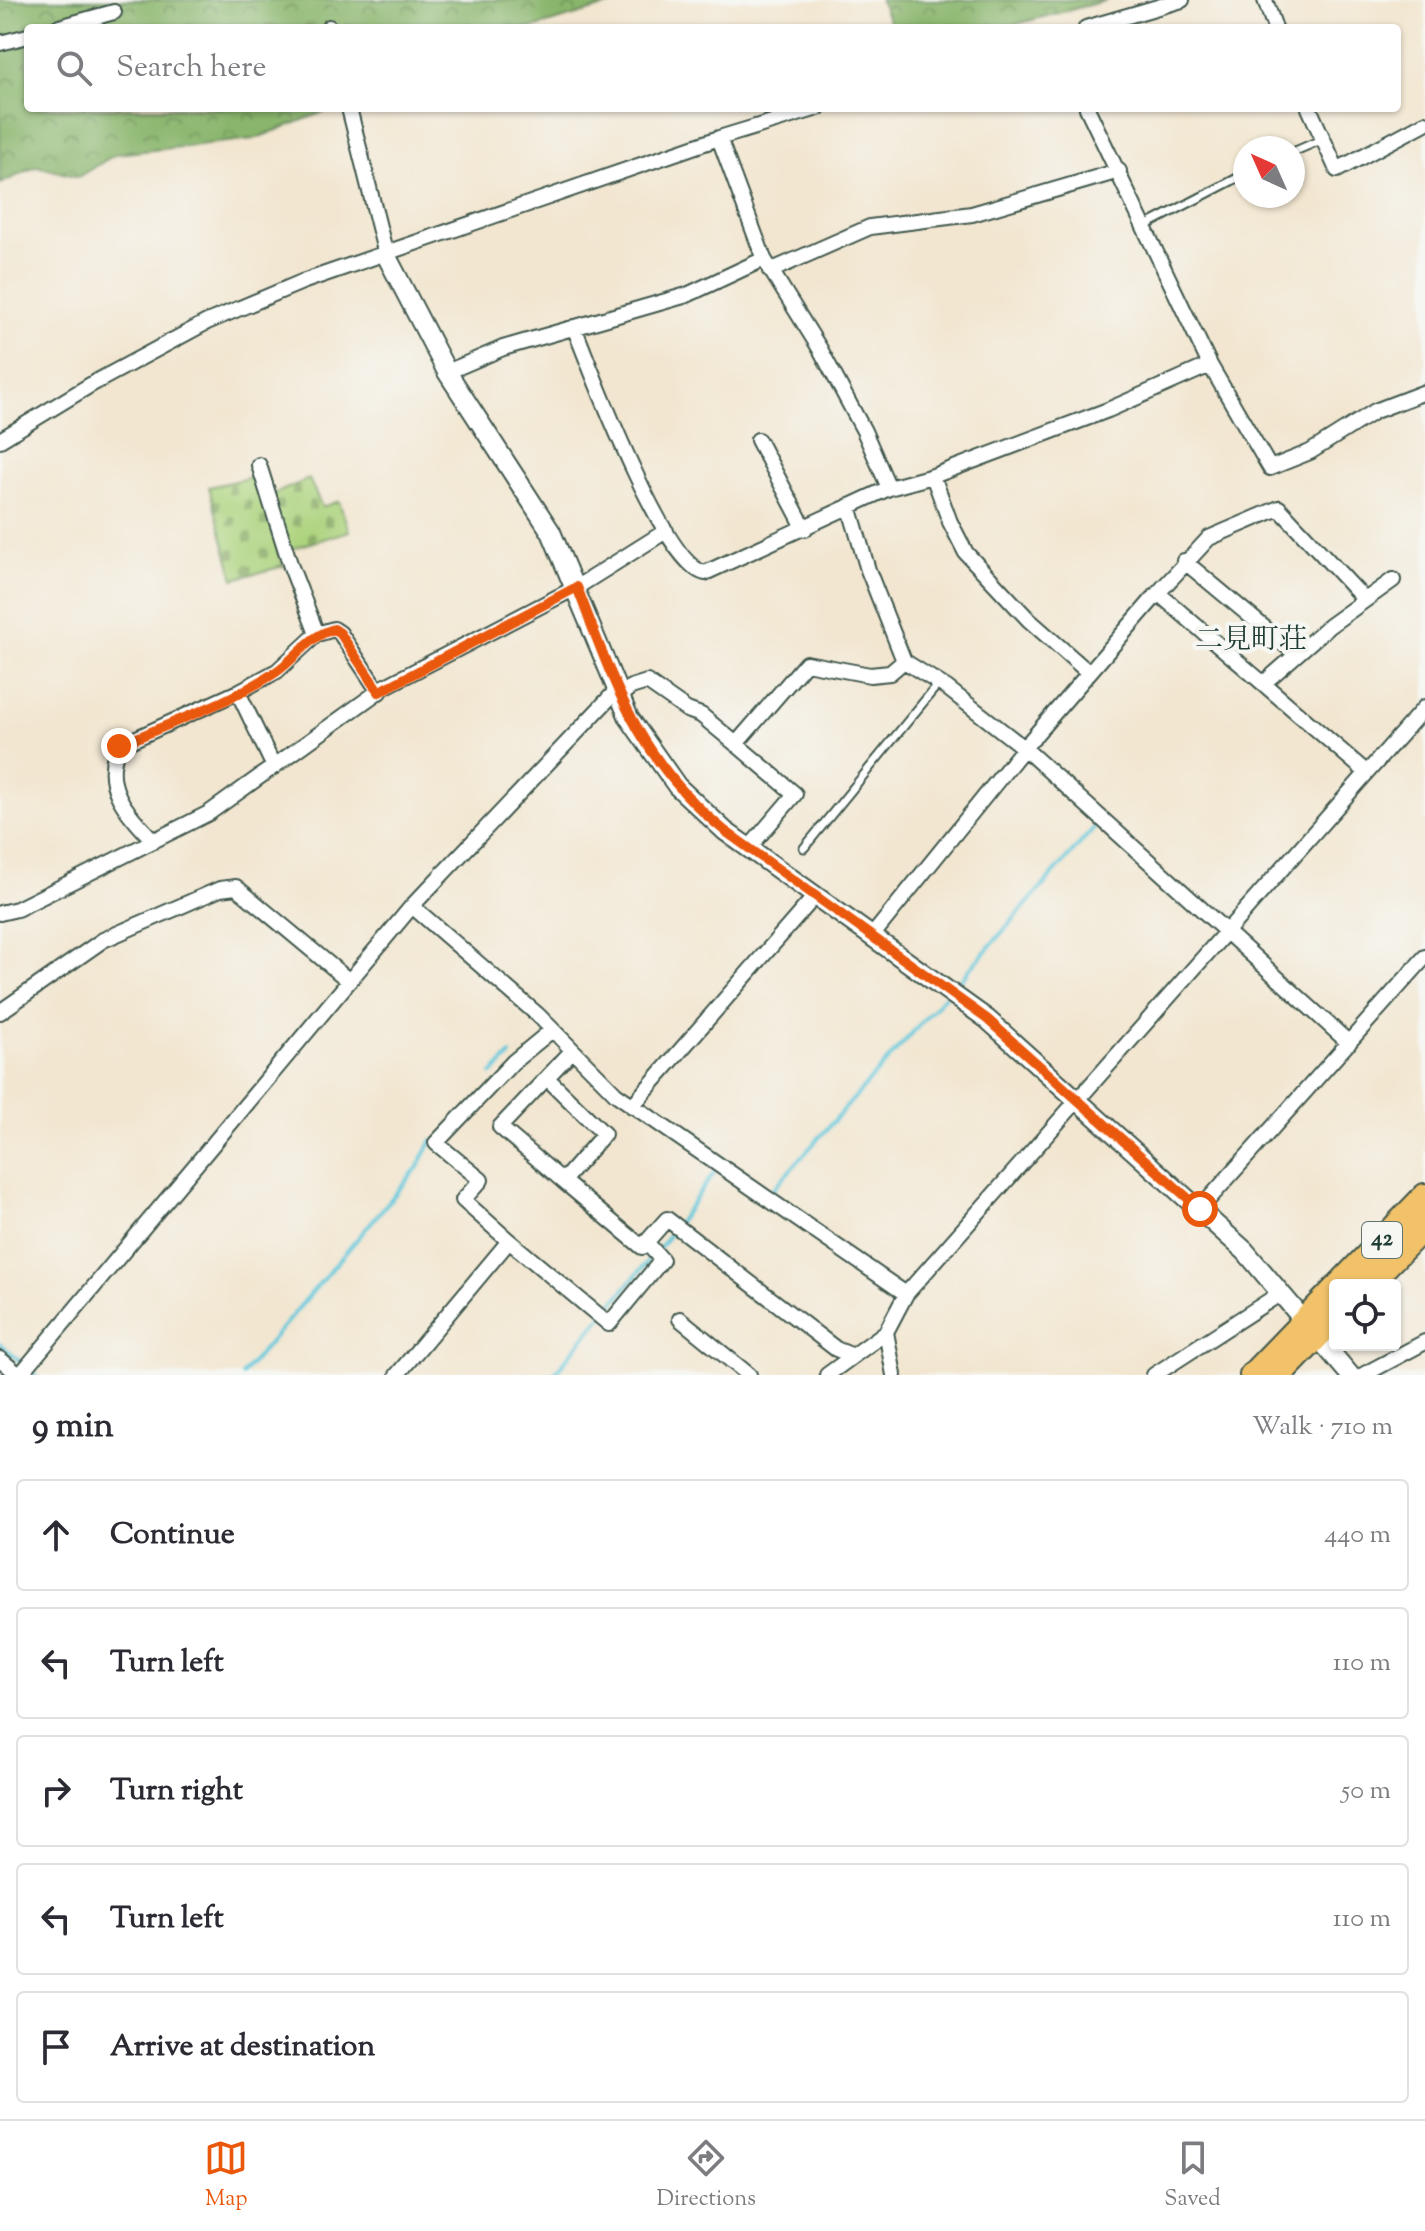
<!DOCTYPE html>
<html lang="en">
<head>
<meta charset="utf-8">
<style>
  :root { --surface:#fff; --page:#f2f2f3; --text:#2b2b33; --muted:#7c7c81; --line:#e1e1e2; --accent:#ea580c }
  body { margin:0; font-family:"Sorts Mill Goudy","Noto Serif JP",serif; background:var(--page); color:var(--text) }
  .controls { position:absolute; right:24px; bottom:24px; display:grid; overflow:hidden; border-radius:8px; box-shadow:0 2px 6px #0004 }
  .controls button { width:72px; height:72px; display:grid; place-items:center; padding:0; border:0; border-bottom:2px solid var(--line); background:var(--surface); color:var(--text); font:40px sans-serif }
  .compass { position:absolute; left:1233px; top:136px; width:72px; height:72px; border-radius:50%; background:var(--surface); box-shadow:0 2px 6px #0004; rotate:315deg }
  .stop { position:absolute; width:24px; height:24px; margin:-18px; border:6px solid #ea580c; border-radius:50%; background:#fff }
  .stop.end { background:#ea580c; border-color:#fff; box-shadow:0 2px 8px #0008 }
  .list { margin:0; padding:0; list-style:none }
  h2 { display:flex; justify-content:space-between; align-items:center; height:104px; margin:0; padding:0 32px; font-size:34px }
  h2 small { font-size:26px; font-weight:400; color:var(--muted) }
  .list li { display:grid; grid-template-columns:52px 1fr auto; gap:24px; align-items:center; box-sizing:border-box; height:112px; margin:0 16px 16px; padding:0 16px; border:2px solid var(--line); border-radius:8px }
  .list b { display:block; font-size:30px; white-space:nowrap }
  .list em { font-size:26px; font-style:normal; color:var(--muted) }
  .icon { flex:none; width:44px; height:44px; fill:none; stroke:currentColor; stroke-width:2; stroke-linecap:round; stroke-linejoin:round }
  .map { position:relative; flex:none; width:1425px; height:1375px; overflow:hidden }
  .search { position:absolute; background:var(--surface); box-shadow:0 2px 6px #0004; left:24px; right:24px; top:24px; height:88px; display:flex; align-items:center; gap:20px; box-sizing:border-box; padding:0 28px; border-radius:8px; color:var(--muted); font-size:30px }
  .sheet { height:744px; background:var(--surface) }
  nav { display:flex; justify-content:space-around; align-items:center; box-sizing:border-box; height:112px; border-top:2px solid var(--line); background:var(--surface); font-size:22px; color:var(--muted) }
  nav a { display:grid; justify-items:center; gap:4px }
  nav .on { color:var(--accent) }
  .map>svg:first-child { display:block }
</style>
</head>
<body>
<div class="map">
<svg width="1425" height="1375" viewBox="0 0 1425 1375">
  <defs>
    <pattern id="forest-crowns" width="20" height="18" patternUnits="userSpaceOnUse" patternTransform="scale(2)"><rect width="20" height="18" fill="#89b56c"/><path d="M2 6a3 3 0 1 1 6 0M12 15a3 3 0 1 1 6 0" fill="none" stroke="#6f945a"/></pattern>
    <pattern id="cemetery-stones" width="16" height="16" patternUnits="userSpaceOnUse" patternTransform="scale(2)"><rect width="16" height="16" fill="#acd37d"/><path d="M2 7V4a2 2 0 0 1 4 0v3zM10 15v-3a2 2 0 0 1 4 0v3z" fill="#8bac67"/></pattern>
  </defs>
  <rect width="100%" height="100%" fill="#f6f6f2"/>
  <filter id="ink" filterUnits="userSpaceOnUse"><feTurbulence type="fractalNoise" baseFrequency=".0125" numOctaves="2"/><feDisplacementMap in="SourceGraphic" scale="16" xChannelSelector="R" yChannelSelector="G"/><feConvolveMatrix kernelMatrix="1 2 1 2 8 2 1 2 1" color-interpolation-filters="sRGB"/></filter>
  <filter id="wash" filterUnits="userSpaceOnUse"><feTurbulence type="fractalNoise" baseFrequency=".006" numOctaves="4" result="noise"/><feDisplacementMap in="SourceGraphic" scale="32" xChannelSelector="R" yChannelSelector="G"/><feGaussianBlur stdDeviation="1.8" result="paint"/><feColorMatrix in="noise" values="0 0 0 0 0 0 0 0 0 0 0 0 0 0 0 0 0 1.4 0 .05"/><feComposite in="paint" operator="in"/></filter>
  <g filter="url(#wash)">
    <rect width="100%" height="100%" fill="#f2e6d0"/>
    <path fill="url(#forest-crowns)" stroke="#547950" stroke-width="2" d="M 0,0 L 628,0 L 533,28 L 28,28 L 28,108 L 334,108 L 254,139 L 116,154 L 78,177 L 37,166 L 0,184 Z
      M 880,0 L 1108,0 L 1001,28 L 892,28 Z"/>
    <path fill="url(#cemetery-stones)" stroke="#668858" stroke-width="2" d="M 253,477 L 262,499 L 309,479 L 322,507 L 339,501 L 349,531 L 278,553 L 284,566 L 234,579 L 209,487 Z"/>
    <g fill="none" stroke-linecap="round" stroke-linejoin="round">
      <path stroke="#60c8dc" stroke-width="4" d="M 954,987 L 1099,822
        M 492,1074 L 511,1055
        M 768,1195 L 945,996
        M 659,1249 L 714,1173
        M 0,1344 L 36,1375
        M 242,1375 L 418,1167 L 432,1140
        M 553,1375 L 653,1255"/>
    </g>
  </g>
  <g filter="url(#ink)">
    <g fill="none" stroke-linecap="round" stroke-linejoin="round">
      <g stroke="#3f564b" stroke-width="11">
        <path id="service" d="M 1293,152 L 1323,139
          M 1145,226 L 1245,174
          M 804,848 L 939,683"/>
      </g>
      <g stroke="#3f564b" stroke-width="18">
        <path id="minor" d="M 1265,0 L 1275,28
          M 329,27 L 329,28
          M 56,28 L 114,12
          M 1086,28 L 1182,0
          M 0,43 L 28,36
          M 349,108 L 386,255
          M 1087,108 L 1210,365 L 1270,468 L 1310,452 L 1375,411 L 1425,392
          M 1309,108 L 1337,170 L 1425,123
          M 719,138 L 764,259 L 820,349 L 864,431 L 889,488
          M 770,271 L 870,227 L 972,214 L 1119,171
          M 574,327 C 591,370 664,565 705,573 L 889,488 L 933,476 L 1108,410 L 1210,365
          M 447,372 L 503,348 L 687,295 L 764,259
          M 0,440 L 92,384 L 207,322 L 302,282 L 719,138 L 818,108
          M 758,440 L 805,529
          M 259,465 L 291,567 L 317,634
          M 933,476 L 950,522 L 966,553 L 1029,620 L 1088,672
          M 849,506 L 868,570 L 904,661 L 947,688 L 1024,748 L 1349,1043
          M 1184,561 L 1296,654
          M 1158,593 L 1209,538 L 1279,508 L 1364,599
          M 1265,682 L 1329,626 L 1393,580
          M 619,696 L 631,687 L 647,682 L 687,710 L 701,715 L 736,744 L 806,663 L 870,675 L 890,673 L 904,661
          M 736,744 L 795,794 L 749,848
          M 274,767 L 238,692 L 277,671 L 317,634 L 334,629 L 340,633 L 379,692
          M 154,841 C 127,814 100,784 119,746 L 238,692
          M 412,906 L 538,1015 L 616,1094 L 906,1294
          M 0,913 L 17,909 L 209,813 L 386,686 L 577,587 L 666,531
          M 872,936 L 1024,748 L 1158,593 L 1366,772
          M 0,1012 L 103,940 L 220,889 L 236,887 L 348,980
          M 548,1079 L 604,1134 L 563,1181 L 642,1247 L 667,1219 L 836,1349 L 851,1355
          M 632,1106 L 815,896
          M 563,1181 L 500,1127 L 572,1051
          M 1200,1209 L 1425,957
          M 509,1241 L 609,1324 L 662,1260 L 646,1242
          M 680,1319 L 749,1375
          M 0,1359 L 19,1375
          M 20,1375 L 412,906 L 617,690
          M 397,1375 L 509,1241 L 463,1200 L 481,1180 L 436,1143 L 513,1062 L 552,1030
          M 827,1375 L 886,1332
          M 894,1375 L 886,1332 L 906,1294 L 1425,707
          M 1154,1375 L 1281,1293
          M 1363,1375 L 1425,1342"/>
      </g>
      <g stroke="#3f564b" stroke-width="22">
        <path id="tertiary" d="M 386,255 L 447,372 L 551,532 L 629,718 L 677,786 L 725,831 L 987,1019 L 1245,1251 L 1350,1375"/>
      </g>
      <g stroke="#3f564b" stroke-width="28">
        <path id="trunk" d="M 1339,1285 L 1425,1196
          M 1367,1285 L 1425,1226
          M 1252,1375 L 1335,1289
          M 1280,1375 L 1335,1318"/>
      </g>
      <use href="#service" stroke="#fff" stroke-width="7"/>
      <use href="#minor" stroke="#fff" stroke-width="14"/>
      <use href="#tertiary" stroke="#fff" stroke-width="18"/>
      <use href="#trunk" stroke="#f2c26a" stroke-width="24"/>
    </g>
  </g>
  <g fill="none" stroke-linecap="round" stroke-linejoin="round" filter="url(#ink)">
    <path stroke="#ea580c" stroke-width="10" d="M 119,746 C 170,722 228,704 276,672 C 298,657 307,637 334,629 L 340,633 L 379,692 L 577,587 C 616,688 638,760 725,831 L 987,1019 L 1200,1209"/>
  </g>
  <g text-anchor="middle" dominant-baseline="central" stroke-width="8" stroke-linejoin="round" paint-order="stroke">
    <rect fill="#f6f6f2" stroke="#60746d" stroke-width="2" x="1362" y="1222" width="40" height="36" rx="6"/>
    <g font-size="22" font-weight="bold" fill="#1f3d34">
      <text x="1382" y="1240">42</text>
    </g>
    <g font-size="28" fill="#1f3d34" stroke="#f6f6f2">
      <text x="1251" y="641">二見町荘</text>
    </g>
  </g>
</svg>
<div class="controls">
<button><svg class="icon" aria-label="locate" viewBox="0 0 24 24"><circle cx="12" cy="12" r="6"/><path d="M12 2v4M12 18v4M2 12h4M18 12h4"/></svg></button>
</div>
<svg class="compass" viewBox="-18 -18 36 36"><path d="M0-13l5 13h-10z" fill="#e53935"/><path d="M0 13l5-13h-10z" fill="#7c7c81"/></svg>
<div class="stop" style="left:1200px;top:1209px"></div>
<div class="stop end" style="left:119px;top:746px"></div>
<div class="search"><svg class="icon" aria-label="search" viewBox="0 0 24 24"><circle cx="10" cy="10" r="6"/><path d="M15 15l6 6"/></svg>Search here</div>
</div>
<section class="sheet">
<h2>9 min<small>Walk · 710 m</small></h2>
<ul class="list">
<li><svg class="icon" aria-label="ahead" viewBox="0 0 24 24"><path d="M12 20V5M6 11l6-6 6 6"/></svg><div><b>Continue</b></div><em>440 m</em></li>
<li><svg class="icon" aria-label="left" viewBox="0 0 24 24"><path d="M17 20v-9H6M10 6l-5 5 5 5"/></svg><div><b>Turn left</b></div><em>110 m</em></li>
<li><svg class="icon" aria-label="right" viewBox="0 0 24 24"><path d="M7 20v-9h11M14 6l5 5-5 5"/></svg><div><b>Turn right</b></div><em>50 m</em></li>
<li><svg class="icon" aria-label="left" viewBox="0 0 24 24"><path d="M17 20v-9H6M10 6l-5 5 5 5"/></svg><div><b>Turn left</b></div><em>110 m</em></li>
<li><svg class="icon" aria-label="arrive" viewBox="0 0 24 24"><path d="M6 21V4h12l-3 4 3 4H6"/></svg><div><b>Arrive at destination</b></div></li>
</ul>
</section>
<nav>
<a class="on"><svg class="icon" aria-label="map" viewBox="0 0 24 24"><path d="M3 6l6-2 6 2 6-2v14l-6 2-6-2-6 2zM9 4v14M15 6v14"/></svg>Map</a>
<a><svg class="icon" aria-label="directions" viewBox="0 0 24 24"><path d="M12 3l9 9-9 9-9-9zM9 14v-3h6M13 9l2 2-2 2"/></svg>Directions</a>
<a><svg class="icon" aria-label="saved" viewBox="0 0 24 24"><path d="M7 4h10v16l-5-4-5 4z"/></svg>Saved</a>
</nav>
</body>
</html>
